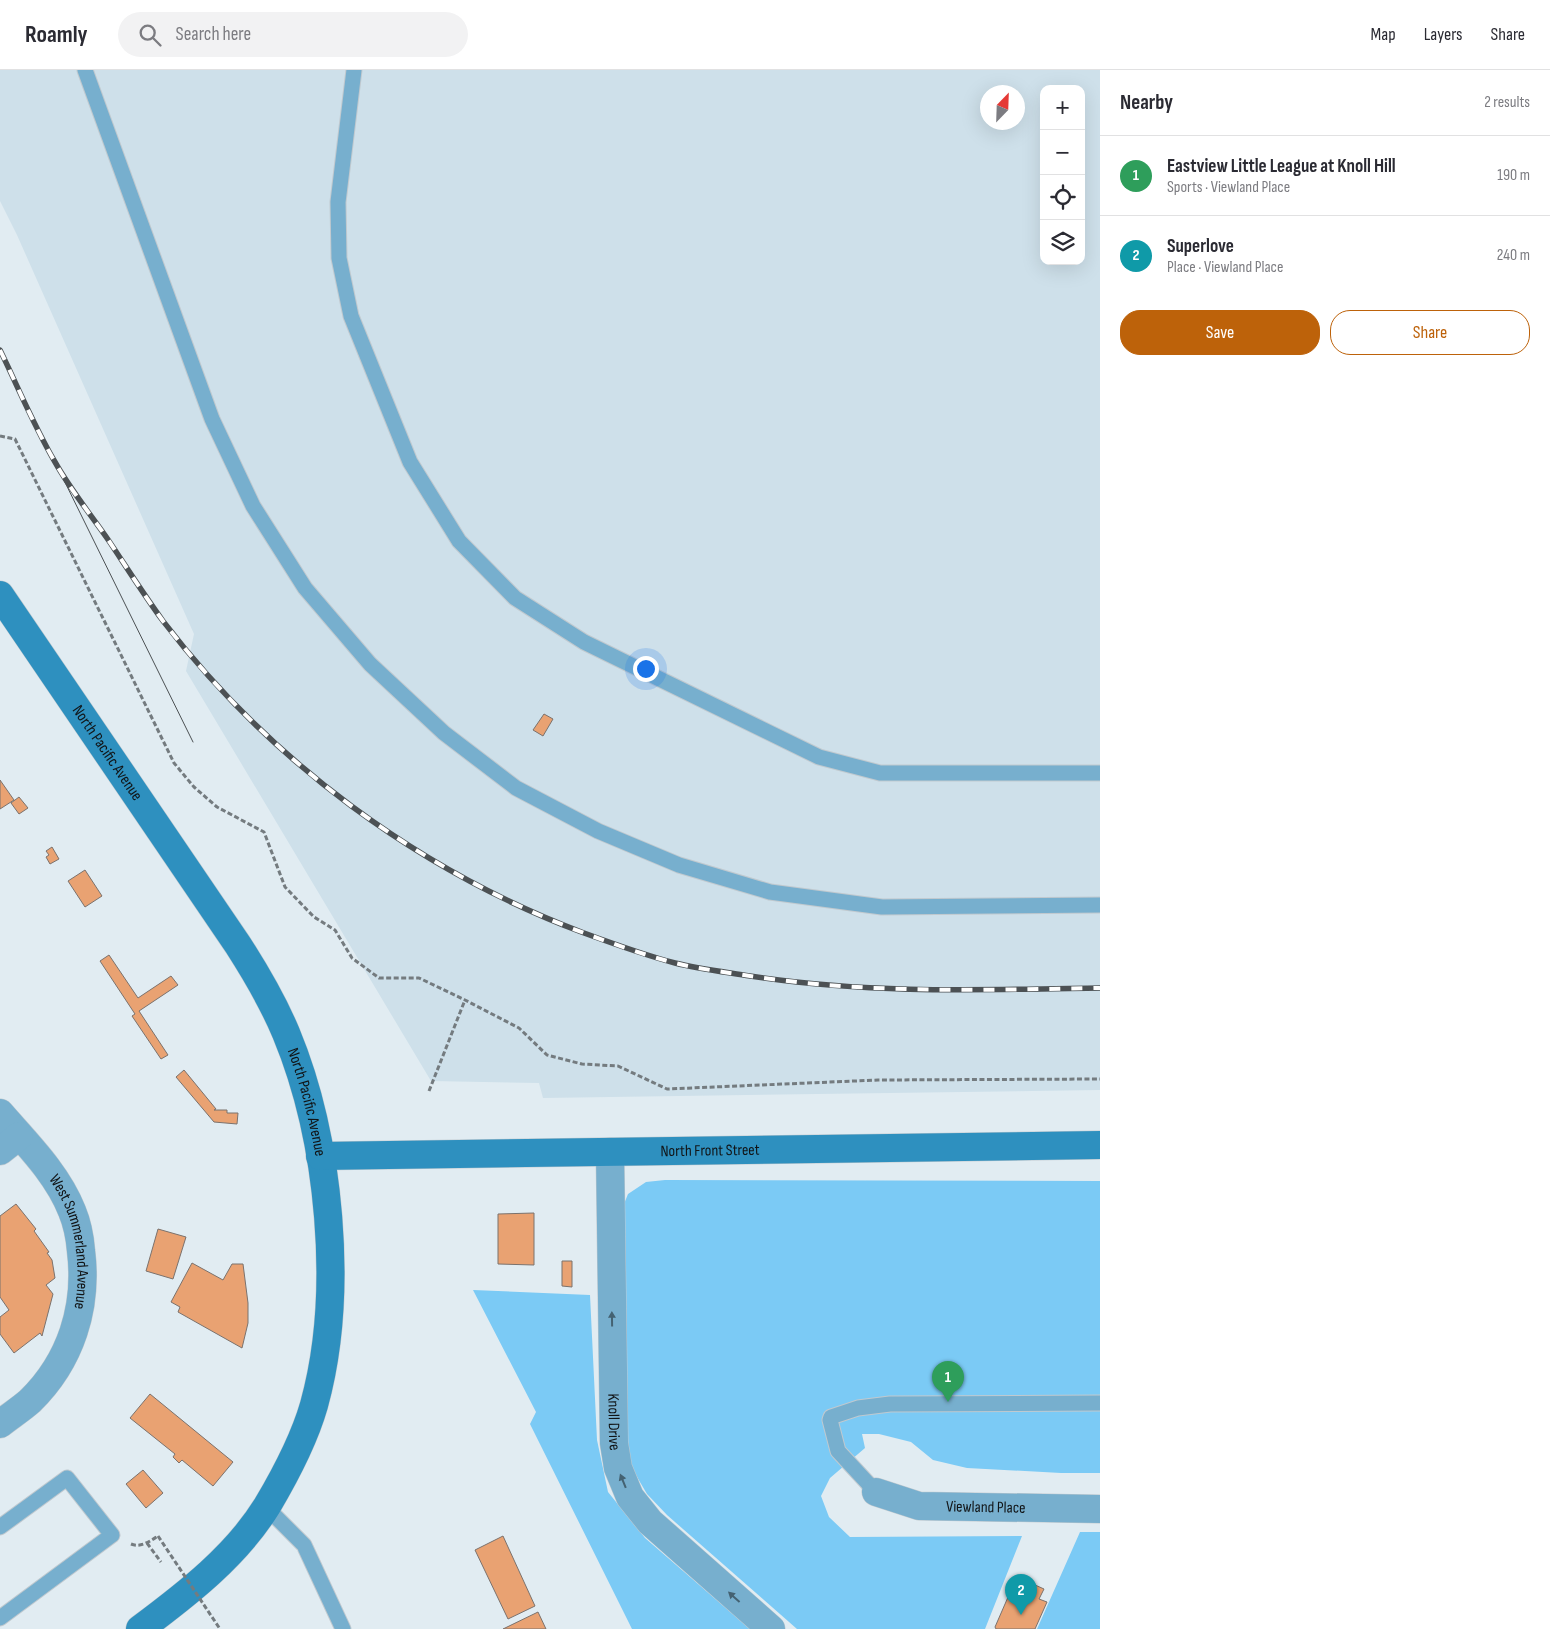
<!DOCTYPE html>
<html lang="en">
<head>
<meta charset="utf-8">
<style>
  :root { --surface:#fff; --page:#f2f2f3; --text:#2b2b33; --muted:#7c7c81; --line:#e1e1e2; --accent:#bd620a }
  body { margin:0; font-family:"Sofia Sans Condensed",sans-serif; background:var(--page); color:var(--text) }
  .controls { position:absolute; right:15px; top:15px; display:grid; overflow:hidden; border-radius:10px; box-shadow:0 5px 20px #0002 }
  .controls button { width:45px; height:45px; display:grid; place-items:center; padding:0; border:0; border-bottom:1px solid var(--line); background:var(--surface); color:var(--text); font:25px sans-serif }
  .compass { position:absolute; left:980px; top:15px; width:45px; height:45px; border-radius:50%; background:var(--surface); box-shadow:0 5px 20px #0002; rotate:23deg }
  .you { position:absolute; left:645px; top:598px; width:18px; height:18px; margin:-12px; border:4px solid #fff; border-radius:50%; background:#1a73e8; box-shadow:0 0 0 8px #1a73e833 }
  .badge { display:grid; place-items:center; width:32px; height:32px; border-radius:50%; background:var(--accent); color:#fff; font-size:16px; font-weight:700 }
  .pin { position:absolute; translate:-50% -41px; filter:drop-shadow(0 1px 2px #0008) }
  .pin::after { content:''; position:absolute; top:26px; width:18px; height:15px; background:inherit; clip-path:polygon(0 0,100% 0,50% 100%) }
  .list { margin:0; padding:0; list-style:none }
  h2 { display:flex; justify-content:space-between; align-items:center; height:65px; margin:0; padding:0 20px; font-size:21px }
  h2 small { font-size:16px; font-weight:400; color:var(--muted) }
  .list li { display:grid; grid-template-columns:32px 1fr auto; gap:15px; align-items:center; box-sizing:border-box; height:80px; padding:0 20px; border-top:1px solid var(--line) }
  .list b { display:block; font-size:19px; white-space:nowrap }
  .list p { margin:0; font-size:16px; white-space:nowrap; color:var(--muted) }
  .list em { font-size:16px; font-style:normal; color:var(--muted) }
  .actions { display:flex; gap:10px; padding:15px 20px }
  .actions a { flex:1; padding:11px 0; border:1px solid var(--accent); border-radius:20px; text-align:center; font-size:18px; color:var(--accent) }
  .actions .main { background:var(--accent); color:#fff }
  .icon { flex:none; width:28px; height:28px; fill:none; stroke:currentColor; stroke-width:2; stroke-linecap:round; stroke-linejoin:round }
  .map { position:relative; flex:none; width:1100px; height:1559px; overflow:hidden }
  header { display:flex; align-items:center; gap:30px; box-sizing:border-box; height:70px; padding:0 25px; background:var(--surface); border-bottom:1px solid var(--line) }
  header strong { font-size:24px }
  nav { display:flex; gap:28px; margin-inline-start:auto; font-size:18px }
  .search { width:350px; height:45px; background:var(--page); display:flex; align-items:center; gap:12px; box-sizing:border-box; padding:0 18px; border-radius:28px; color:var(--muted); font-size:19px }
  main { display:flex }
  aside { flex:1; background:var(--surface) }
  .map>svg:first-child { display:block }
</style>
</head>
<body>
<header>
<strong>Roamly</strong>
<div class="search"><svg class="icon" aria-label="search" viewBox="0 0 24 24"><circle cx="10" cy="10" r="6"/><path d="M15 15l6 6"/></svg>Search here</div>
<nav><a>Map</a><a>Layers</a><a>Share</a></nav>
</header>
<main>
<div class="map">
<svg width="1100" height="1559" viewBox="0 0 1100 1559">
  <rect width="100%" height="100%" fill="#e1ecf2"/>
  <path fill="#cee0ea" fill-rule="evenodd" d="M 0,0 L 1100,0 L 1100,1020 L 543,1028 L 539,1013 L 431,1011 L 186,601 L 194,564 L 17,165 L 0,131 ZM 1044,19 L 1081,19 L 1081,191 L 1044,191 ZM 988,22 L 1018,22 L 1018,52 L 988,52 Z"/>
  <path fill="#7bcaf5" d="M 665,1110 L 1100,1111 L 1100,1403 L 1061,1403 L 967,1398 L 933,1390 L 911,1372 L 879,1364 L 862,1364 L 865,1378 L 830,1408 L 821,1426 L 829,1447 L 850,1467 L 1022,1466 L 985,1559 L 797,1559 L 667,1445 L 647,1424 L 630,1395 L 622,1359 L 620,1144 L 628,1124 L 646,1112 Z
    M 473,1220 L 590,1225 L 597,1370 L 608,1422 L 645,1468 L 750,1559 L 632,1559 L 530,1354 L 536,1342 Z
    M 1080,1462 L 1100,1462 L 1100,1559 L 1037,1559 Z"/>
  <path fill="#e9a272" stroke="#7b726d" d="M 544,644 L 553,649 L 543,666 L 533,660 Z
    M 0,710 L 14,730 L 0,739 Z
    M 19,727 L 28,738 L 19,744 L 11,733 Z
    M 52,777 L 59,789 L 50,794 L 46,787 L 49,785 L 46,781 Z
    M 85,800 L 102,826 L 85,837 L 68,811 Z
    M 109,885 L 138,928 L 171,906 L 178,915 L 139,941 L 168,985 L 161,989 L 132,946 L 135,944 L 100,891 Z
    M 184,1000 L 216,1039 L 214,1040 L 227,1040 L 227,1043 L 238,1043 L 237,1054 L 214,1052 L 176,1007 Z
    M 16,1134 L 36,1159 L 34,1161 L 49,1182 L 47,1183 L 52,1190 L 55,1208 L 46,1215 L 53,1224 L 42,1266 L 40,1263 L 14,1283 L 0,1264 L 0,1247 L 9,1240 L 0,1227 L 0,1146 Z
    M 534,1143 L 534,1195 L 498,1194 L 498,1144 Z
    M 158,1159 L 186,1167 L 173,1209 L 146,1201 Z
    M 562,1191 L 572,1191 L 572,1217 L 562,1216 Z
    M 192,1193 L 223,1210 L 232,1194 L 243,1194 L 248,1233 L 248,1253 L 242,1278 L 178,1242 L 180,1237 L 171,1232 Z
    M 150,1324 L 233,1392 L 213,1416 L 182,1390 L 179,1393 L 173,1387 L 175,1384 L 130,1348 Z
    M 143,1400 L 163,1423 L 146,1438 L 126,1414 Z
    M 503,1466 L 535,1536 L 508,1549 L 475,1480 Z
    M 1024,1510 L 1044,1519 L 1039,1529 L 1047,1532 L 1035,1559 L 996,1559 L 995,1557 L 1012,1518 L 1019,1521 Z
    M 538,1542 L 546,1559 L 503,1559 Z"/>
  <g fill="none" stroke-linecap="round" stroke-linejoin="round">
    <g stroke="#c0c9cf" stroke-width="17">
      <path id="lane" d="M 85,0 L 212,349 L 253,436 L 305,518 L 370,594 L 444,663 L 516,718 L 598,761 L 679,795 L 770,822 L 882,837 L 1100,835
        M 354,0 L 338,132 L 339,188 L 351,246 L 410,392 L 459,471 L 515,528 L 584,572 L 819,687 L 880,703 L 1100,703
        M 876,1422 L 838,1381 L 830,1350 L 831,1347 L 858,1338 L 890,1334 L 1100,1333
        M 266,1437 L 304,1475 L 343,1559
        M 0,1457 L 67,1408 L 112,1465 L 0,1548"/>
    </g>
    <g stroke="#c0c9cf" stroke-width="29">
      <g id="street">
        <path id="s1" d="M 0,1043 C 26,1073 57,1103 72,1141 C 77,1153 80,1168 81,1181 C 88,1237 71,1291 30,1331 C 21,1339 10,1346 0,1354"/>
        <path d="M 0,1081 L 19,1066"/>
        <path id="s2" d="M 610,1082 L 614,1373 L 618,1398 L 630,1427 L 650,1452 L 771,1559"/>
        <path id="s3" d="M 876,1422 L 919,1436 L 1100,1439"/>
      </g>
    </g>
    <g stroke="#c0c9cf" stroke-width="29">
      <g id="secondary">
        <path id="s4" d="M 0,525 L 238,875 C 256,903 273,932 286,963 C 330,1069 345,1223 314,1335 C 304,1370 286,1404 267,1436 C 236,1486 187,1524 140,1559"/>
        <path id="s5" d="M 320,1086 L 1100,1075"/>
      </g>
    </g>
    <path stroke="#747b7f" stroke-width="3" stroke-dasharray="5 2.5" stroke-linecap="butt" d="M 0,366 L 15,369 L 174,693 L 194,717 L 217,737 L 264,762 L 285,817 L 314,847 L 335,860 L 352,888 L 379,908 L 419,908 L 465,930 L 519,958 L 547,985 L 582,994 L 618,996 L 667,1019 L 878,1010 L 1100,1009
      M 429,1021 L 465,930
      M 147,1473 L 161,1492
      M 131,1474 C 141,1478 150,1471 158,1466"/>
    <use href="#lane" stroke="#77afce" stroke-width="15"/>
    <use href="#street" stroke="#77afce" stroke-width="28"/>
    <use href="#secondary" stroke="#2e90bf" stroke-width="28"/>
    <path stroke="#4c5154" stroke-width="1" d="M 55,392 L 193,672"/>
    <g stroke="#4c5154" stroke-width="5.5">
      <path id="rail" d="M 0,280 C 18,317 34,356 55,392 C 70,419 91,445 109,471 C 127,498 144,525 163,551 C 270,691 419,801 584,863 C 614,874 644,885 675,893 C 699,899 725,902 750,906 C 868,924 981,920 1100,918"/>
    </g>
    <use href="#rail" stroke="#fff" stroke-width="4" stroke-dasharray="11" stroke-linecap="butt"/>
    <path stroke="#747b7f" stroke-width="3" stroke-dasharray="5 2.5" stroke-linecap="butt" d="M 158,1466 L 220,1559"/>
  </g>
  <defs><path id="oneway-solid" d="M-6-.8H1V-3.2L6.5 0L1 3.2V.8H-6Z" transform="scale(1.25)"/></defs>
  <g fill="#446272">
    <use href="#oneway-solid" transform="translate(612 1249) rotate(-91)"/>
    <use href="#oneway-solid" transform="translate(623 1411) rotate(-112)"/>
    <use href="#oneway-solid" transform="translate(734 1527) rotate(-138)"/>
  </g>
  <g text-anchor="middle" dominant-baseline="central" stroke-width="4" stroke-linejoin="round" paint-order="stroke">
    <g font-size="16" fill="#111416" stroke="#fff">
      <text stroke="none"><textPath href="#s4" startOffset="191">North Pacific Avenue</textPath></text>
      <text stroke="none"><textPath href="#s4" startOffset="596">North Pacific Avenue</textPath></text>
      <text stroke="none"><textPath href="#s5" startOffset="390">North Front Street</textPath></text>
      <text stroke="none"><textPath href="#s1" startOffset="152">West Summerland Avenue</textPath></text>
      <text stroke="none"><textPath href="#s2" startOffset="270">Knoll Drive</textPath></text>
      <text stroke="none"><textPath href="#s3" startOffset="112">Viewland Place</textPath></text>
    </g>
  </g>
</svg>
<div class="controls">
<button>+</button>
<button>−</button>
<button><svg class="icon" aria-label="locate" viewBox="0 0 24 24"><circle cx="12" cy="12" r="6"/><path d="M12 2v4M12 18v4M2 12h4M18 12h4"/></svg></button>
<button><svg class="icon" aria-label="layers" viewBox="0 0 24 24"><path d="M12 4l9 5-9 5-9-5zM3 14l9 5 9-5"/></svg></button>
</div>
<svg class="compass" viewBox="-18 -18 36 36"><path d="M0-13l5 13h-10z" fill="#e53935"/><path d="M0 13l5-13h-10z" fill="#7c7c81"/></svg>
<div class="you"></div>
<div class="pin badge" style="left:948px;top:1332px;background:#2e9e5b">1</div>
<div class="pin badge" style="left:1021px;top:1545px;background:#0f9aa8">2</div>
</div>
<aside>
<h2>Nearby<small>2 results</small></h2>
<ul class="list">
<li><span class="badge" style="background:#2e9e5b">1</span><div><b>Eastview Little League at Knoll Hill</b><p>Sports · Viewland Place</p></div><em>190 m</em></li>
<li><span class="badge" style="background:#0f9aa8">2</span><div><b>Superlove</b><p>Place · Viewland Place</p></div><em>240 m</em></li>
</ul>
<div class="actions"><a class="main">Save</a><a>Share</a></div>
</aside>
</main>
</body>
</html>
